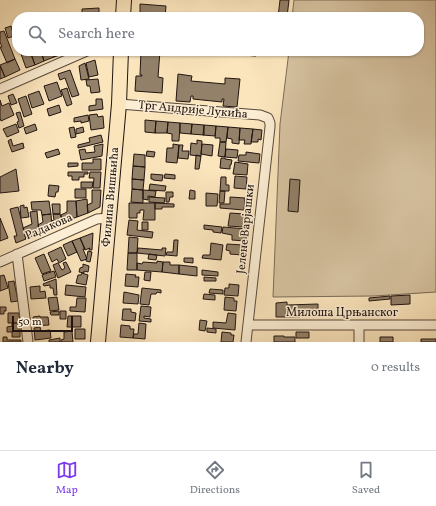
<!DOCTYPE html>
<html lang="en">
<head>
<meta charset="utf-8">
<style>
  :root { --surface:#fff; --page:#f6f6f7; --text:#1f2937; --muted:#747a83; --line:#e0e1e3; --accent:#7c3aed }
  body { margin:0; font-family:Vollkorn,serif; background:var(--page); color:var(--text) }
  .scale { position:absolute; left:12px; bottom:10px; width:61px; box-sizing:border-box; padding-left:4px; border:2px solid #221510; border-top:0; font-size:11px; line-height:14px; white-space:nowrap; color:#221510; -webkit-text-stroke:3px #fceed4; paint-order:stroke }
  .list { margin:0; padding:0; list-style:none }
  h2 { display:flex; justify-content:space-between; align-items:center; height:52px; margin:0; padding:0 16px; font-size:17px }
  h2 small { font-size:13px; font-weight:400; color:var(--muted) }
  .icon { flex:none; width:22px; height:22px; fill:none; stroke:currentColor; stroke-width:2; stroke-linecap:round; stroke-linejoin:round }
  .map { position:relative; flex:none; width:436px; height:342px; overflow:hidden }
  .search { position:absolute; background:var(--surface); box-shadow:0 1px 3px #0004; left:12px; right:12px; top:12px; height:44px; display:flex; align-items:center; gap:10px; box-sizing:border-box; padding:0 14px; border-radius:16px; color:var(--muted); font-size:15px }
  .sheet { height:108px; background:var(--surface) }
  nav { display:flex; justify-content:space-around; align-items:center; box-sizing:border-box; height:56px; border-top:1px solid var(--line); background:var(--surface); font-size:11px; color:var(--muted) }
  nav a { display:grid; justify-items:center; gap:2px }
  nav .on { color:var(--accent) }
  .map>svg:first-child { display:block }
</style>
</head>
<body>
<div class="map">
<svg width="436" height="342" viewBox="0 0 436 342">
  <rect width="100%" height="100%" fill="#fbe5bd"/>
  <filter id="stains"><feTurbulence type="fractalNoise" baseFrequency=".005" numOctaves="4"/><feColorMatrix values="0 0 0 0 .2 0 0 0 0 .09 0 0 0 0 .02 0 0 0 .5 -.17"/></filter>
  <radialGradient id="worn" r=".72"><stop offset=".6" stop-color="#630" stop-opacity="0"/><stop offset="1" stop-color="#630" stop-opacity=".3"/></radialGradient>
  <path fill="#d6c2a0" stroke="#7c6c58" d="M 294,0 L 436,0 L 436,292 L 374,296 L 273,297 L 280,124 L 289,51 L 419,51 L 419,17 L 292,17 Z"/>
  <path fill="#93816a" stroke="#221510" d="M 280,0 L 289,0 L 287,17 L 278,17 Z
    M 140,4 L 166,6 L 165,17 L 146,17 L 140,16 Z
    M 99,8 L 99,13 L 95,13 L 95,15 L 93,15 L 93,16 L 82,17 L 82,9 Z
    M 11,26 L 14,36 L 8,38 L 5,28 Z
    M 4,31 L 15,59 L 7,63 L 0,47 L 2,47 L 0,42 L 0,32 Z
    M 30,51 L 38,51 L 39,55 L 42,55 L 44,61 L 35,65 Z
    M 30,51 L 35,65 L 26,68 L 21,54 Z
    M 41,51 L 52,51 L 54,57 L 44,61 Z
    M 52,51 L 62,51 L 63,54 L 54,57 Z
    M 141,51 L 160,51 L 158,77 L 163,78 L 162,93 L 135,91 L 136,76 L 142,76 L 142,75 L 140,75 Z
    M 243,51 L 257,51 L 256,56 L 243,55 Z
    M 15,59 L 20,70 L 5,77 L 0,65 Z
    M 95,60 L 98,75 L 89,77 L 86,63 Z
    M 85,63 L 89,79 L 81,80 L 79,66 Z
    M 0,66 L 5,77 L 0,79 Z
    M 70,70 L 79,95 L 72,97 L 65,78 L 60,80 L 58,74 Z
    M 178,74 L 192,76 L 191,81 L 225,84 L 225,78 L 240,79 L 237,107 L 223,106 L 224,99 L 222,99 L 222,102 L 193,99 L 193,96 L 191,96 L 190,102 L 176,101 Z
    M 98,79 L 100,92 L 91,93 L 90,86 L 87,86 L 86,80 Z
    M 57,82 L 62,96 L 49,101 L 44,86 Z
    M 67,88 L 72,104 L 67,106 L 61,90 Z
    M 39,91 L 44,104 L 32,108 L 28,95 Z
    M 13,94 L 17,103 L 11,105 L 8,96 Z
    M 26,96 L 32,114 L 24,117 L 18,99 Z
    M 96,99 L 102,99 L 103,109 L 89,111 L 89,106 L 96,105 Z
    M 0,100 L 2,106 L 9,103 L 14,115 L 1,121 L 0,118 Z
    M 59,105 L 61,112 L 49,116 L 47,109 Z
    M 20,112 L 24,126 L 19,128 L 17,122 L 19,121 L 16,113 Z
    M 97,114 L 98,117 L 103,116 L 104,128 L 91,130 L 89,115 Z
    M 88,115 L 89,121 L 81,123 L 81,121 L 74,122 L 74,118 Z
    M 145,120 L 156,121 L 155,133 L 145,132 Z
    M 156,121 L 168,122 L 167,133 L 155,133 Z
    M 168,122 L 180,123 L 179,141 L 172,141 L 172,134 L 167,133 Z
    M 180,123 L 192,124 L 191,134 L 180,133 Z
    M 16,124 L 19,132 L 7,137 L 3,129 Z
    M 35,124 L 37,130 L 26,134 L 24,128 Z
    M 192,124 L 204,125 L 204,135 L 191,134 Z
    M 204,125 L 216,126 L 215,136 L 203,135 Z
    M 216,126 L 228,127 L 226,142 L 220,142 L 220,138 L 215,138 Z
    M 74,127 L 76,137 L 71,138 L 69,128 Z
    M 83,127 L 84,132 L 76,134 L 76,129 Z
    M 228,127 L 240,128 L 239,144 L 232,143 L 232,139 L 227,138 Z
    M 240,128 L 253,129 L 251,144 L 244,144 L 245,140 L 239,140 Z
    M 253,129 L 262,130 L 261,140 L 258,139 L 258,142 L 251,142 Z
    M 101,135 L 103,142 L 78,148 L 78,145 L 90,142 L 89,138 Z
    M 11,139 L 13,146 L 23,143 L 24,148 L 12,152 L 8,141 Z
    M 197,140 L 202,141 L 201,156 L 190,155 L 191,143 L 197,144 Z
    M 220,142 L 226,142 L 225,157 L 218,156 Z
    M 103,144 L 102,156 L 81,160 L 79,150 L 85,149 L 86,153 L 95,152 L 94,146 Z
    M 173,144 L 179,145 L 177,163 L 166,162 L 167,148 L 173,148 Z
    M 202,144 L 213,145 L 212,156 L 201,154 Z
    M 179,145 L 183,145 L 182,151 L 189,151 L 188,159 L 178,158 Z
    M 58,149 L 60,154 L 47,158 L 45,153 Z
    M 226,149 L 238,150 L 237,158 L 225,157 Z
    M 147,151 L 155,152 L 154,157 L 146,156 Z
    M 246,152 L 260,154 L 259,163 L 238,161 L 239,155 L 246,155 Z
    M 134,154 L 145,155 L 145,167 L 133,166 Z
    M 196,155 L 201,156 L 199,169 L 195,169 Z
    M 221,158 L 225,158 L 225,159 L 232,160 L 231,165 L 230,165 L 230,169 L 220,168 Z
    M 93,159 L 101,159 L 101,170 L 82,170 L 82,163 L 93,163 Z
    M 235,162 L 248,164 L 247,175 L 233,174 Z
    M 68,163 L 78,163 L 78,166 L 68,167 Z
    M 133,166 L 145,167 L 144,180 L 132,179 Z
    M 16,169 L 19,191 L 0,193 L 0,177 Z
    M 68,172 L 88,172 L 88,174 L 84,174 L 84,177 L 79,177 L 79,180 L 72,180 L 72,176 L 68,176 Z
    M 90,172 L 101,172 L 100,188 L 93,188 L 94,178 L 89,178 Z
    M 151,174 L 163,175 L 162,181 L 153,180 L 153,179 L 151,179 Z
    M 165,174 L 175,175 L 175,179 L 164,178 Z
    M 235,176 L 247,177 L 246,189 L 234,188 Z
    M 221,177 L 226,177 L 226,185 L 229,185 L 229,191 L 220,191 Z
    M 132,179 L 144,180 L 143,190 L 132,189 Z
    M 290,179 L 300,180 L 298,212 L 288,211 Z
    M 81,182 L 93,182 L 92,188 L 81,188 Z
    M 150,184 L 166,186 L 165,191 L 149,190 Z
    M 49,185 L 59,186 L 58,192 L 56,192 L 55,197 L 48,196 Z
    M 75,189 L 86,189 L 86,198 L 75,198 Z
    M 132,189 L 143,190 L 143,203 L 131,202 Z
    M 92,190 L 101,190 L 100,207 L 88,213 L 87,205 L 92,203 Z
    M 143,190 L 156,191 L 155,197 L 148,196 L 148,200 L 143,199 Z
    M 190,190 L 195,191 L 195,199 L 189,199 Z
    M 220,191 L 225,191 L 224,203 L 219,203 Z
    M 166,192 L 173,192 L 173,197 L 170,197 L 169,202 L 166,202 Z
    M 206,193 L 218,194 L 217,206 L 206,206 Z
    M 149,197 L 165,198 L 164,203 L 149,202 Z
    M 230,197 L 245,198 L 244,210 L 220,208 L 220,204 L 230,204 Z
    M 87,199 L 88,213 L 77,217 L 76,201 Z
    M 49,201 L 51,214 L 42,215 L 41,210 L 32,210 L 31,202 Z
    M 67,201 L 76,201 L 77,217 L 63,222 L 61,215 L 67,212 Z
    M 129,203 L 155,203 L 155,220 L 143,220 L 144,210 L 140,210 L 140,213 L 137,213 L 137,218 L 129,218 Z
    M 155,203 L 174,204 L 174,207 L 162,207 L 162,209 L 155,209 Z
    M 52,204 L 60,204 L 60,214 L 53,214 Z
    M 24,205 L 24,208 L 27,207 L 29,217 L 21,218 L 20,206 Z
    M 18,207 L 26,239 L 16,243 L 14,236 L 17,236 L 10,209 Z
    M 37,211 L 39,233 L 26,239 L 23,228 L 32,224 L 30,212 Z
    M 230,213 L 245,214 L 244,227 L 228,226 Z
    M 51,214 L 52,227 L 39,233 L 38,225 L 43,222 L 42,215 Z
    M 53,214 L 60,214 L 63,222 L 52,227 L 51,221 L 54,220 Z
    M 0,218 L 8,238 L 0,241 Z
    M 129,220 L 138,221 L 137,230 L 153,232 L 152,238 L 127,235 Z
    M 142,222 L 148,222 L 148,230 L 142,230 Z
    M 204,225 L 222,227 L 221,233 L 213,232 L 213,230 L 204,229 Z
    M 223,227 L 247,229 L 246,241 L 232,240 L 232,235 L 222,233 Z
    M 93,233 L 92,250 L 89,250 L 90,248 L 85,250 L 80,238 Z
    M 129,237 L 138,238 L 137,253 L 128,253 Z
    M 80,238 L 85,249 L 83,249 L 87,259 L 81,261 L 72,241 Z
    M 174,240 L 178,240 L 177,256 L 166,255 L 167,252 L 173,252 Z
    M 72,241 L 77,252 L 68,256 L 63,245 Z
    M 211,243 L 223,245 L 221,260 L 202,258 L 203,255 L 210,255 Z
    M 227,244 L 243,245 L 242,255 L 230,254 L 230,251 L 226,250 Z
    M 61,247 L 66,259 L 59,263 L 57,259 L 52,262 L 48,253 Z
    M 138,248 L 162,250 L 162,248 L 166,248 L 165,256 L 137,253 Z
    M 88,251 L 92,252 L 90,262 L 86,261 Z
    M 128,253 L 137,253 L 137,270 L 127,270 Z
    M 44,254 L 51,271 L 42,274 L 35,258 Z
    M 149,254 L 157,255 L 156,260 L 148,259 Z
    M 184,258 L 193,258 L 193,263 L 184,262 Z
    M 157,261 L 163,262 L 162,272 L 137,270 L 137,263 L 142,264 L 143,262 L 157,263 Z
    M 66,262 L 71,272 L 58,278 L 53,265 L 58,263 L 62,270 L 65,268 L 63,263 Z
    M 163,262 L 170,262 L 170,265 L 179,265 L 179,274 L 162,272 Z
    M 83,264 L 89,266 L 88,272 L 84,271 L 84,273 L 79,272 L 80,268 L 83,267 Z
    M 179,265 L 197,267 L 197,276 L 179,274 Z
    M 202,270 L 218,272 L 218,276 L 202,275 Z
    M 54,271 L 56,277 L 44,281 L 42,275 Z
    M 145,272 L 151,272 L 150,281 L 144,280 Z
    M 82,273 L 88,275 L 86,285 L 76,283 L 78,275 L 81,275 Z
    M 126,274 L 136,275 L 135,277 L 139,277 L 138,287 L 125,286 Z
    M 4,275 L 8,288 L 0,291 L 0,276 Z
    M 204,277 L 216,278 L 216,281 L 204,281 Z
    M 56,279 L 57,295 L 54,295 L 53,288 L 50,288 L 50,285 L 44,286 L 43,284 Z
    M 14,281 L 18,301 L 11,302 L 8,282 Z
    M 229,284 L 239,285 L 238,296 L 224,295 L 225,288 L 229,288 Z
    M 66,285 L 86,287 L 85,297 L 65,295 Z
    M 40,286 L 40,292 L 45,291 L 46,298 L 31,299 L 30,287 Z
    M 142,288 L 161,290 L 161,293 L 157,292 L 156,294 L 151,294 L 149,305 L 140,304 Z
    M 210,289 L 223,290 L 223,294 L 209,293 Z
    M 124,292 L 139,295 L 138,304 L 123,303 Z
    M 204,294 L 215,295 L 215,300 L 203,299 Z
    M 410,295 L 410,304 L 391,305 L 391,296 Z
    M 390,296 L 390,299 L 369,301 L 369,298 Z
    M 57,297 L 59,310 L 50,311 L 48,298 Z
    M 225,297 L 234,298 L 234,301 L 237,301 L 236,311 L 224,310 Z
    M 77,298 L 86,298 L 85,312 L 70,311 L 70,307 L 76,307 Z
    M 287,302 L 287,305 L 318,304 L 318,311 L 306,311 L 306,313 L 300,314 L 300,317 L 276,317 L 276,303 Z
    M 141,306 L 151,307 L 150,317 L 144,316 L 144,318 L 151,319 L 151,322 L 139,321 Z
    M 0,307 L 6,307 L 6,311 L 4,311 L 4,314 L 0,314 Z
    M 123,309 L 131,309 L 131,312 L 136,313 L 135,321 L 122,320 Z
    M 59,311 L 59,315 L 51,315 L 50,312 Z
    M 60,311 L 66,311 L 66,319 L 60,319 Z
    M 8,313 L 19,313 L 20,323 L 8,323 Z
    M 228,313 L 236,314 L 235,330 L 213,328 L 213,322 L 226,323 Z
    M 40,316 L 40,317 L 48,317 L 49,325 L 34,326 L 33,317 Z
    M 68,316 L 81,316 L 81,327 L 67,327 Z
    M 200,320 L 207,321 L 205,331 L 199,330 Z
    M 12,323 L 20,323 L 20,337 L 12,337 L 12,332 L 7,332 L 7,327 L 12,326 Z
    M 139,323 L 146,324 L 145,339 L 133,338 L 134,334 L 138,334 Z
    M 121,325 L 130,326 L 130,329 L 134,329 L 133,338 L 120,337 Z
    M 40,327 L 41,331 L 50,330 L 51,338 L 35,340 L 34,328 Z
    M 207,328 L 216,329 L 216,333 L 207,332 Z
    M 75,329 L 85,329 L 85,339 L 75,339 Z
    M 72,331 L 73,342 L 61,342 L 61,340 L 64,339 L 64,332 Z
    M 222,332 L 231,333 L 231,335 L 234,335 L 233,342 L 221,342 Z
    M 296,332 L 309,332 L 309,338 L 296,338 Z
    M 274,336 L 284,336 L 284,337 L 295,337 L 295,342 L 274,342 Z
    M 3,337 L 7,337 L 7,340 L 21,340 L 21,342 L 3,342 Z
    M 380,337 L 393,337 L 393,342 L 380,342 Z
    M 60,338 L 60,342 L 49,342 L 49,340 Z
    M 421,339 L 436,339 L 436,342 L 421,342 Z"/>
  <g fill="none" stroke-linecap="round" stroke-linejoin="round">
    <g stroke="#58493b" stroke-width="11">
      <path id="street" d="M 0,89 L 87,51
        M 119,104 L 260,115 L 268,118 L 270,123 L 270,127 L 246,342
        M 17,254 L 28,342
        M 0,262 L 97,219 L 109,218
        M 248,325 L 436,325
        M 359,325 L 359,342"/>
    </g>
    <g stroke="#221510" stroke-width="16">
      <path id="primary" d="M 123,17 L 124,0
        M 98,342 L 119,104 L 121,51"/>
    </g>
    <use href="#street" stroke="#fceed4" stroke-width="9"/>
    <use href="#primary" stroke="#fbe5bd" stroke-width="14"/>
  </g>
  <g text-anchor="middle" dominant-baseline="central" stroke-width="3" stroke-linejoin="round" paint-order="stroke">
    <g font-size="12" fill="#221510" stroke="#fceed4">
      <text transform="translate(193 110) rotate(5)">Трг Андрије Лукића</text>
      <text transform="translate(111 197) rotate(-85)">Филипа Вишњића</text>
      <text transform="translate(49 227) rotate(-23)">Радакова</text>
      <text transform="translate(246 229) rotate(-84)">Јелене Варјашки</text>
      <text x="342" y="313">Милоша Црњанског</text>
    </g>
  </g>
  <rect width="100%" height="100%" filter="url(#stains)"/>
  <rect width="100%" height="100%" fill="url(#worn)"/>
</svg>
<div class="scale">50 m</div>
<div class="search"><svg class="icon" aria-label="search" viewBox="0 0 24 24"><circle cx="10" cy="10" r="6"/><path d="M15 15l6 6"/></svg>Search here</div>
</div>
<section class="sheet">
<h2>Nearby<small>0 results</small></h2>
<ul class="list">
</ul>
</section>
<nav>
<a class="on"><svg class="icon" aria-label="map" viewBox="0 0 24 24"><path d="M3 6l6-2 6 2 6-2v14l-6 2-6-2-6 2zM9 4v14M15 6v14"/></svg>Map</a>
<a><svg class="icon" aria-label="directions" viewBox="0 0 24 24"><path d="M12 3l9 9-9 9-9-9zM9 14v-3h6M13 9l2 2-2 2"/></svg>Directions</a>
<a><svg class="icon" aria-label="saved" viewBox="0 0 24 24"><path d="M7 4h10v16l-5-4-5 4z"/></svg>Saved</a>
</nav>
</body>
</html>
